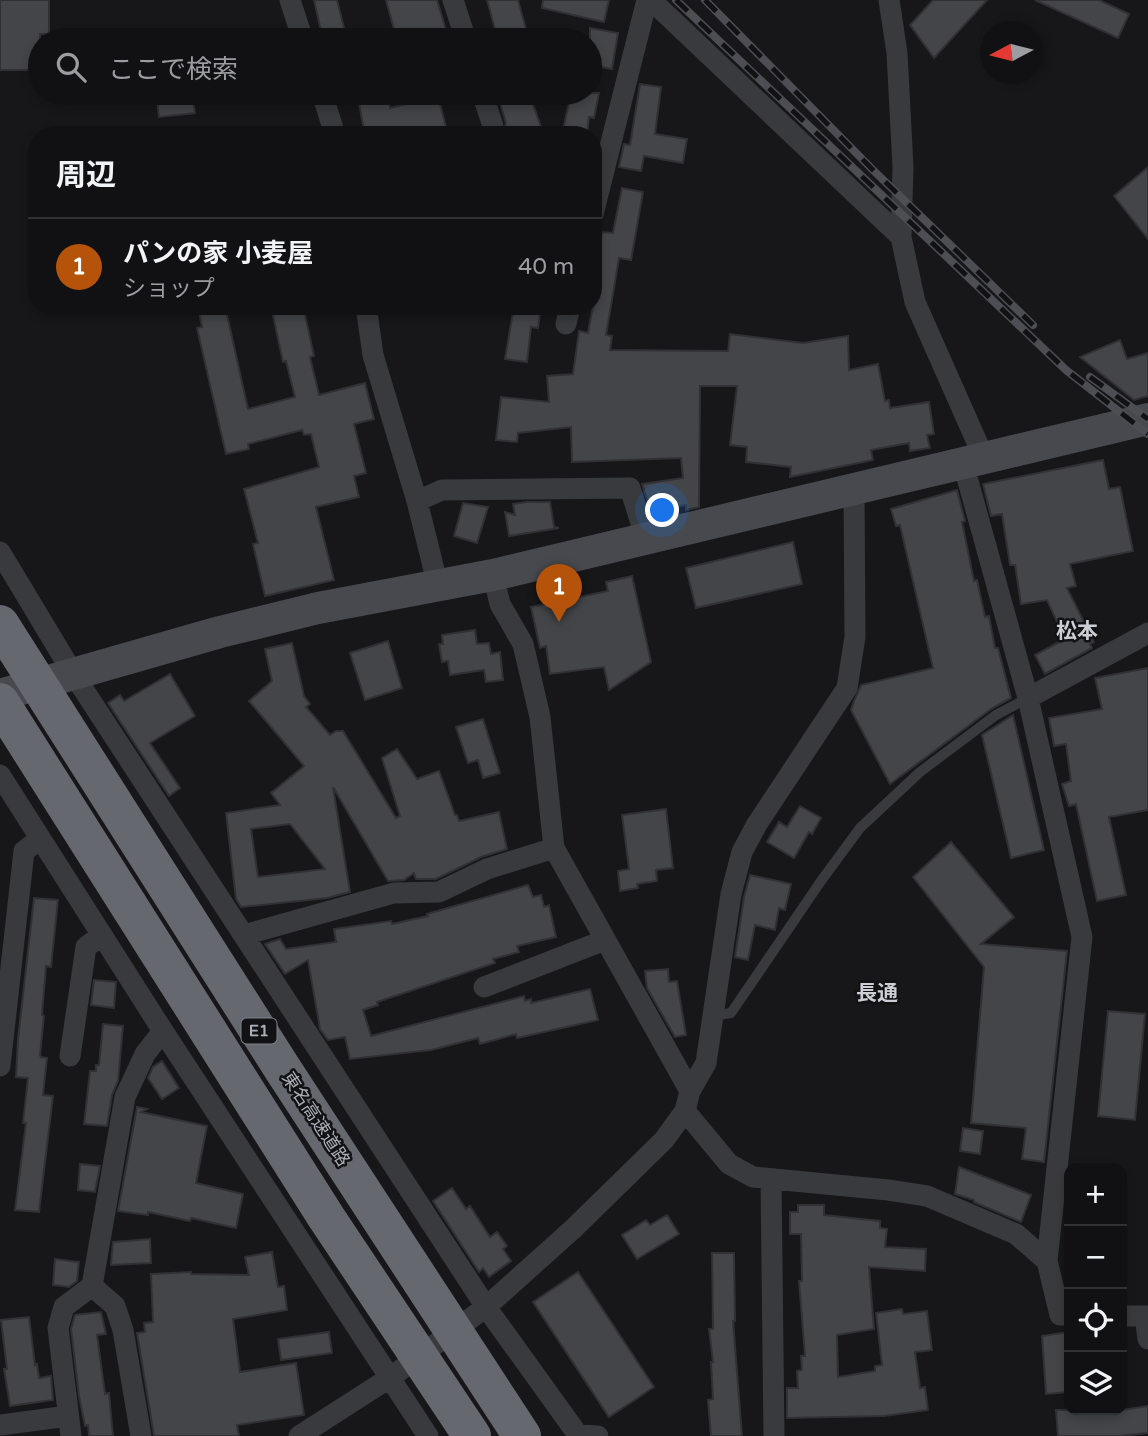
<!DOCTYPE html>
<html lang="ja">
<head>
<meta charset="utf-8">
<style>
  :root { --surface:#111113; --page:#1a1a1c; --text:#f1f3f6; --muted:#9c9da0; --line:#303133; --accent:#b45309 }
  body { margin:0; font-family:"Varela Round","Noto Sans JP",sans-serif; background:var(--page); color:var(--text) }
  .controls { position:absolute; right:21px; bottom:21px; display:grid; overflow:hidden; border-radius:14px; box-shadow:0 4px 10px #0003 }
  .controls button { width:63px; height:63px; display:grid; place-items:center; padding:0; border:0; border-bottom:2px solid var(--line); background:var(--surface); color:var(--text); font:35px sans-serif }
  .compass { position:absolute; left:980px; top:21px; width:63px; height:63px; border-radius:50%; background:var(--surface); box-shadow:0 4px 10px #0003; rotate:263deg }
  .you { position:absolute; left:663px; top:511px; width:24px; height:24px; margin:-18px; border:5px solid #fff; border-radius:50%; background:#1a73e8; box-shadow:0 0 0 10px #1a73e833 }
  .badge { display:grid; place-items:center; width:46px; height:46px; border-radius:50%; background:var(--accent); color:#fff; font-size:23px; font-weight:700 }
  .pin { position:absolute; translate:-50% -58px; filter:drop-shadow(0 2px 4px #0008) }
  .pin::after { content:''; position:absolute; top:37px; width:24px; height:21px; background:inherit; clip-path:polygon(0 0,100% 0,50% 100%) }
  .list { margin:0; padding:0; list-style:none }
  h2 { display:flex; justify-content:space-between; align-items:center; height:91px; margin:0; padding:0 28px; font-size:30px }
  h2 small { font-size:23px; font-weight:400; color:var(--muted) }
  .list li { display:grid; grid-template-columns:46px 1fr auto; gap:21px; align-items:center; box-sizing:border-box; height:98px; padding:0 28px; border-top:2px solid var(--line) }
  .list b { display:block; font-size:26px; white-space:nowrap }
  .list p { margin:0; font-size:23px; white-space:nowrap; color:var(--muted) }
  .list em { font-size:23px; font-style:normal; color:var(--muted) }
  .icon { flex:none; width:38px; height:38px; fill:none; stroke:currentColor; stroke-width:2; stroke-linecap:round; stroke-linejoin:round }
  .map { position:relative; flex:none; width:1148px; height:1436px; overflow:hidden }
  .search { position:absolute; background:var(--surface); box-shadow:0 4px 10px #0003; left:28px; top:28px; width:574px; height:77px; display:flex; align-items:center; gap:18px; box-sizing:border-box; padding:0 24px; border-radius:38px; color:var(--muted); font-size:26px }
  .panel { position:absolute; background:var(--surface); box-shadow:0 4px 10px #0003; left:28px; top:126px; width:574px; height:189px; border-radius:28px }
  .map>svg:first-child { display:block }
</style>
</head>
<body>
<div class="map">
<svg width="1148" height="1436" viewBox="0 0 1148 1436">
  <rect width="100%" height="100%" fill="#171719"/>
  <path fill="#444549" stroke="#313135" stroke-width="2" fill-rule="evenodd" d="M 0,0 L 49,0 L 49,34 L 40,34 L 40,70 L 0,70 Z
    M 314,0 L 337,0 L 347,40 L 323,40 Z
    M 386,0 L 437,0 L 449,40 L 397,40 Z
    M 487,0 L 518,0 L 529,40 L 498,40 Z
    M 543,0 L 609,0 L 604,22 L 542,8 Z
    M 933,0 L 987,0 L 934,58 L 910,25 Z
    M 1035,0 L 1099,0 L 1129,14 L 1118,38 Z
    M 590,28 L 618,33 L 612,69 L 590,65 Z
    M 640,84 L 661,87 L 655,134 L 687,139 L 683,163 L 644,156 L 641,171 L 619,167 L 624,144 L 630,145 Z
    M 156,93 L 192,93 L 195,113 L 159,117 Z
    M 357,93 L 388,93 L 390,108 L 438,96 L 448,135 L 365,135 Z
    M 497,93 L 529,93 L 541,127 L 518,135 L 503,135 L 506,123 Z
    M 571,93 L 599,93 L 594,118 L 589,117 L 587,135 L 562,135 Z
    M 1148,167 L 1148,239 L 1114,196 Z
    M 622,188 L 643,192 L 631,260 L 619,258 L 606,335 L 612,336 L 610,350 L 728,351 L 730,334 L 803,343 L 848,336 L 849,370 L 878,364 L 885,401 L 889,400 L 890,408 L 929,402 L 934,434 L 927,435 L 930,448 L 910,451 L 909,443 L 871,450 L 873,460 L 790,477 L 791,467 L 746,462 L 747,447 L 730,445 L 737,386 L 700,386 L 699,507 L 686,510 L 686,505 L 651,511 L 642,484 L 683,478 L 681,458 L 572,462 L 571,427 L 518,433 L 517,442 L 496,440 L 501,397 L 549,402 L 547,376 L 573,374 L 579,331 L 588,333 L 593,306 L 593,263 L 597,263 L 602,232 L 613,233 Z
    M 198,306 L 225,306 L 248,409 L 295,397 L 286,361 L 283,362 L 271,306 L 303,306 L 314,356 L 310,357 L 319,395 L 365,383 L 374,419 L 354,424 L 366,473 L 354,476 L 359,497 L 316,507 L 334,580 L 265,596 L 253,544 L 258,543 L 244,489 L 319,467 L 311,434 L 304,435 L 302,430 L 248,444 L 249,449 L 226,454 L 197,328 L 202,327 Z
    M 514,306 L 541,306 L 538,328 L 531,327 L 527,362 L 505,359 Z
    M 1120,340 L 1127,359 L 1148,353 L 1148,396 L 1134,400 L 1080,357 Z
    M 1103,460 L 1109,489 L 1120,487 L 1133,551 L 1070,564 L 1076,586 L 1067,588 L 1094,642 L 1090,644 L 1092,648 L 1045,674 L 1035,655 L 1065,639 L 1047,600 L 1021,604 L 1015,565 L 1010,565 L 1002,514 L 991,516 L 983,484 Z
    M 957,490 L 965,521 L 962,522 L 974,581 L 977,580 L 985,617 L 989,616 L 995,648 L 998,648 L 1011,698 L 991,709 L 890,784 L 851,710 L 854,701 L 861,685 L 933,668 L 900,525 L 896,526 L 891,509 Z
    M 527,502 L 550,502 L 554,527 L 559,528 L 509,536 L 505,512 L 515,515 L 513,504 Z
    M 463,503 L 488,507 L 477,543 L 454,536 Z
    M 793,542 L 802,584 L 696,608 L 686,568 Z
    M 632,576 L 651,662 L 609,690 L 604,667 L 550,674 L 546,646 L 540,648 L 531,607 L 608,591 L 606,582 Z
    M 475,630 L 477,644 L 489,643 L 491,654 L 500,652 L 503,680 L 486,682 L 484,670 L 450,675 L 448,661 L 442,662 L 439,644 L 443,644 L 442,635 Z
    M 388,641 L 402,688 L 365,700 L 350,653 Z
    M 292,643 L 304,696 L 310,704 L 306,707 L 330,735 L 336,731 L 343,731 L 396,818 L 400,816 L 382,758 L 397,749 L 417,779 L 439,771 L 455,815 L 457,815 L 459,821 L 499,812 L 507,849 L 481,857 L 436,879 L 416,879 L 414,873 L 404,880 L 388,881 L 333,787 L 350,892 L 327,898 L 241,907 L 236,899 L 226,813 L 280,805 L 271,793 L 304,766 L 249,701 L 272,681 L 265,649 ZM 290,824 L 325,869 L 258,877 L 251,829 Z
    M 1148,668 L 1148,810 L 1109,817 L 1126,895 L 1097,901 L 1076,804 L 1069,806 L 1062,784 L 1071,781 L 1066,744 L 1054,746 L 1049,718 L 1102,709 L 1095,678 Z
    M 170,674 L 195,716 L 150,743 L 180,788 L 169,796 L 108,703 L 120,695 L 124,701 Z
    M 1013,715 L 1044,850 L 1011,858 L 982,735 Z
    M 483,719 L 500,773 L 483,778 L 478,760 L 468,763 L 456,727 Z
    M 800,806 L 821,818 L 812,834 L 809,832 L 794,858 L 767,842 L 779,822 L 787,827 Z
    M 666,809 L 673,868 L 656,870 L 657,881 L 637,884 L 638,888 L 620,891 L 618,871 L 629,869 L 622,815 Z
    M 951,842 L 1014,917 L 981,944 L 1067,951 L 1044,1162 L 1022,1159 L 1026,1128 L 971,1123 L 984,967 L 913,877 Z
    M 750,875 L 791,884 L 785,910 L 779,908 L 775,930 L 755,925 L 748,960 L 735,957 L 744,897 Z
    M 528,885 L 533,897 L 541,895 L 544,907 L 549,905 L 556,937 L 517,946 L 519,952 L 493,959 L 495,963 L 377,1002 L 378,1005 L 363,1010 L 371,1036 L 524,996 L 525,1001 L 531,999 L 531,1003 L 590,989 L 598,1020 L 517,1038 L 516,1034 L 480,1044 L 478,1038 L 431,1050 L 350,1059 L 345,1037 L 328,1040 L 320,1029 L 308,960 L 285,974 L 265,944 L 280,939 L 286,949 L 336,942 L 334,929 L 391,921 L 392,924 L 428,916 L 427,914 Z
    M 34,898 L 58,900 L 51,967 L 46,966 L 42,1015 L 44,1016 L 40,1055 L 41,1057 L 47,1058 L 43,1095 L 53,1096 L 39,1212 L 15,1210 L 26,1123 L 23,1123 L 28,1078 L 16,1077 L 18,1039 Z
    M 668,969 L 669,982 L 677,981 L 686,1035 L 675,1037 L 647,988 L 645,971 Z
    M 94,980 L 116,982 L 114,1008 L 91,1005 Z
    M 1108,1011 L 1145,1014 L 1135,1120 L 1098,1116 Z
    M 103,1024 L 123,1026 L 118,1081 L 112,1095 L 107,1126 L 84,1124 L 90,1071 L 96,1071 L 96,1065 L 99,1065 Z
    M 162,1061 L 179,1088 L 162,1099 L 148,1078 L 153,1067 Z
    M 137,1107 L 147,1109 L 141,1112 L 207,1126 L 196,1183 L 243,1194 L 236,1228 L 191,1218 L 190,1221 L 148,1212 L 148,1215 L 118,1211 Z
    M 963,1128 L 983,1131 L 980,1154 L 960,1151 Z
    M 80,1164 L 100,1166 L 95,1192 L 78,1190 Z
    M 959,1167 L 1031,1195 L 1021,1222 L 974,1202 L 974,1200 L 955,1194 Z
    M 452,1188 L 466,1209 L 470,1206 L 490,1237 L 497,1232 L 507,1246 L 503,1249 L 511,1261 L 489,1277 L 483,1268 L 479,1272 L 433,1201 Z
    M 798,1205 L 824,1205 L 824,1215 L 880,1221 L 880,1228 L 887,1229 L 885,1247 L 926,1249 L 925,1271 L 869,1267 L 874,1329 L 837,1335 L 838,1377 L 875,1371 L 875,1366 L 882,1365 L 876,1313 L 902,1309 L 903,1314 L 927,1311 L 932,1350 L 915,1352 L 920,1388 L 925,1387 L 928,1410 L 884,1416 L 787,1418 L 787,1388 L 798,1388 L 797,1371 L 802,1370 L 801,1356 L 805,1356 L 799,1281 L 802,1281 L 801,1234 L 790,1234 L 790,1212 L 798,1212 Z
    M 667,1215 L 679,1234 L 637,1259 L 622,1235 L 646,1220 L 650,1225 Z
    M 150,1239 L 151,1263 L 111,1265 L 113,1242 Z
    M 272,1252 L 278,1287 L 284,1286 L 287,1310 L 233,1319 L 240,1372 L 296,1363 L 304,1415 L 237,1425 L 239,1436 L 154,1436 L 137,1333 L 145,1332 L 144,1323 L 153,1322 L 151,1274 L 191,1272 L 191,1274 L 249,1275 L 245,1257 Z
    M 712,1253 L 734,1253 L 735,1321 L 733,1321 L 742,1436 L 711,1436 L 708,1400 L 713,1399 L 711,1362 L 713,1362 L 709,1329 L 713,1329 Z
    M 55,1259 L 79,1262 L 77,1281 L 69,1287 L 53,1285 Z
    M 578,1272 L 654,1387 L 609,1417 L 533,1302 Z
    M 101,1312 L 106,1334 L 97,1335 L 105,1394 L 109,1393 L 113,1436 L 89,1436 L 88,1425 L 85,1426 L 79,1396 L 71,1329 L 75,1315 Z
    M 29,1317 L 35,1365 L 37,1364 L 39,1378 L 51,1376 L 53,1400 L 10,1406 L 4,1369 L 7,1369 L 1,1320 Z
    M 329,1332 L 332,1353 L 281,1360 L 278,1339 Z
    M 1069,1332 L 1069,1392 L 1046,1394 L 1042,1336 Z
    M 1148,1406 L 1148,1433 L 1119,1436 L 1058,1436 L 1056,1410 L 1122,1410 Z"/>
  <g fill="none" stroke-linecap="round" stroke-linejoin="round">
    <path stroke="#383a3e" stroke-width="10" d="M 713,1016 L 731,1013 L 821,881 L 860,828 L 920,772 L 996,715 L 1028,698"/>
    <path stroke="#383a3e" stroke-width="21" d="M 290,0 L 303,40
      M 453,0 L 466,40
      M 651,0 L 901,237
      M 889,0 L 897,53 L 903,167 L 901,237 L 915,302 L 984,458
      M 322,93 L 335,135
      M 482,93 L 493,126
      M 593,214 L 647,0
      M 366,306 L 373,355 L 417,501 L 438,586
      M 566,324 L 570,306
      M 963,463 L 1028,698 L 1082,937 L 1047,1261
      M 417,501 L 442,490 L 630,488 L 646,539
      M 0,552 L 74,675 L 486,1307 L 578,1435 L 598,1436
      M 493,575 L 500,604 L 523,644 L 540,717 L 554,848 L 690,1091
      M 1028,698 L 1148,633
      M 0,775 L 163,1031 L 428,1436
      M 244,935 L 394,893 L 439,892 L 487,869 L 554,848
      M 484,987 L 605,940
      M 70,1056 L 86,947 L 102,935
      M 0,1066 L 24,851 L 40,839
      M 685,1111 L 729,1164 L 753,1177 L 888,1190 L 927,1196 L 1016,1234 L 1047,1261 L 1060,1315 L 1069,1315
      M 771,1180 L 774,1436
      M 92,1286 L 115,1306 L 123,1330 L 141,1436
      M 1122,1316 L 1148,1316
      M 1145,1316 L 1148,1339
      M 0,1425 L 68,1416
      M 71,1436 L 58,1328 L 64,1307 L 92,1286 L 125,1097 L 145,1054 L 163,1031
      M 299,1436 L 391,1377 L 486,1307 L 573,1229 L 664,1140 L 685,1111 L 690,1091 L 706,1063 L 731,894 L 742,852 L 757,824 L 847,688 L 855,637 L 854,490"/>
    <path stroke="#47494e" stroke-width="32" d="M 0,695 L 220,632 L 318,608 L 493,575 L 1148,419"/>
    <g stroke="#4c4e53" stroke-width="8">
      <path id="rail" d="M 676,0 L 1066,370 L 1148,434
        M 705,0 L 873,170 L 1033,325
        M 1090,377 L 1148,419"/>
    </g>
    <use href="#rail" stroke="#121214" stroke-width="5" stroke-dasharray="16" stroke-linecap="butt"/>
    <path stroke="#65686f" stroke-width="38" d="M 0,624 L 282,1068 L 522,1436
      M 0,702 L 326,1217 L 472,1436"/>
  </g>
  <g text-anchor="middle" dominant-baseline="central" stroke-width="5" stroke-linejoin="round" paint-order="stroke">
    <rect fill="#121214" stroke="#7c8087" stroke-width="2" x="241.5" y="1018.5" width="35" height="25" rx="5"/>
    <g font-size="16" font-weight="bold" fill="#aaafb8">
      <text x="259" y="1031">E1</text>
    </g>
    <g font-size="18" fill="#aaafb8" stroke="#121214">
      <text transform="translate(316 1119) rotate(57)">東名高速道路</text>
    </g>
    <g font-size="21" font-weight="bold" fill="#cbced4" stroke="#121214">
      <text x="1077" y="631">松本</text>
      <text x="877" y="993">長通</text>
    </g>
  </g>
</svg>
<div class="controls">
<button>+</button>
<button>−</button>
<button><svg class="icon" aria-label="locate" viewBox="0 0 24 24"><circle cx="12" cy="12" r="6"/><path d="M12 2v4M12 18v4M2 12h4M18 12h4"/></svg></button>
<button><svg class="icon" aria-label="layers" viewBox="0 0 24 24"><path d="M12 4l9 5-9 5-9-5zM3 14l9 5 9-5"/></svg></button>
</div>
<svg class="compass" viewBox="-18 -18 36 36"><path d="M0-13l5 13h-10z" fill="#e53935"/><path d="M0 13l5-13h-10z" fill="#9c9da0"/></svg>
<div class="you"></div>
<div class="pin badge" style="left:559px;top:622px">1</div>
<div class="search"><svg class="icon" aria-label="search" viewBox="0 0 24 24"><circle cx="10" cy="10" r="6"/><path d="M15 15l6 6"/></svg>ここで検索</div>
<section class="panel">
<h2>周辺<small></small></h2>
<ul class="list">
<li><span class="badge">1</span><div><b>パンの家 小麦屋</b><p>ショップ</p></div><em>40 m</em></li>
</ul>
</section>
</div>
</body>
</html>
